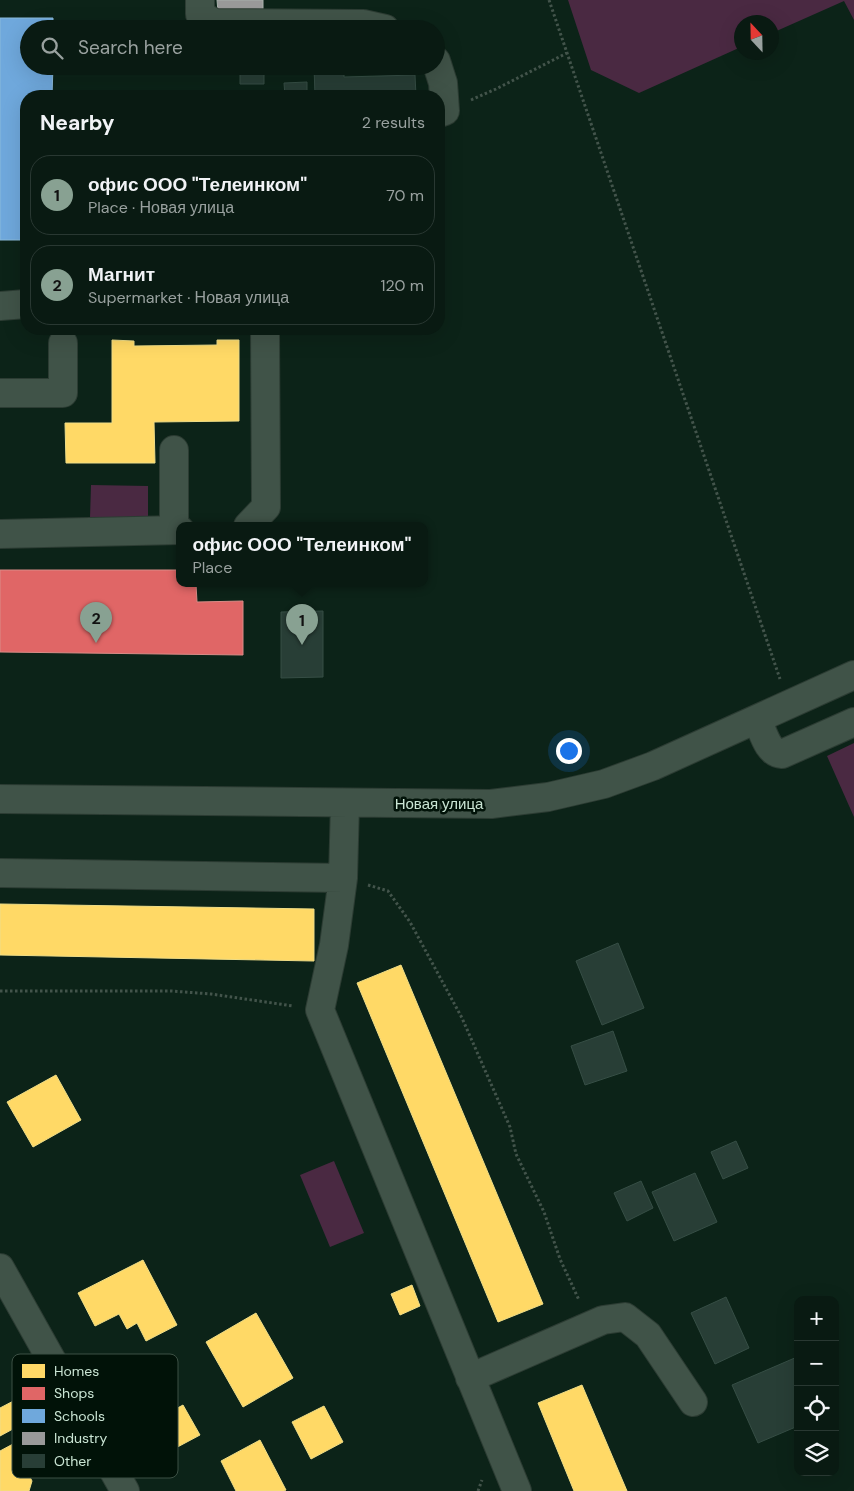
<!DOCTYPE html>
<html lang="en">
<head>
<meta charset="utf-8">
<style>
  :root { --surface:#091a12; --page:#172720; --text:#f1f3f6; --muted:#99a19f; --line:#293832; --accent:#88a192 }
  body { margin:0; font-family:"DM Sans",sans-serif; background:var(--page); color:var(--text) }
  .controls { position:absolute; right:15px; bottom:15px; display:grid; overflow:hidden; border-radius:10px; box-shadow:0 5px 20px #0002 }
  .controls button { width:45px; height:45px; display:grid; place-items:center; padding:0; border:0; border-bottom:1px solid var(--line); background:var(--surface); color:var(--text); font:25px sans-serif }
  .compass { position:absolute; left:734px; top:15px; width:45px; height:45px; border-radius:50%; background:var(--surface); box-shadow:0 5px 20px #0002; rotate:338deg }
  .you { position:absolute; left:568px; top:750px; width:18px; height:18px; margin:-12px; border:4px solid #fff; border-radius:50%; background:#1a73e8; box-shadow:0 0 0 8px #1a73e833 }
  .badge { display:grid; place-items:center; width:32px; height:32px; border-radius:50%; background:var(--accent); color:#111; font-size:16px; font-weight:700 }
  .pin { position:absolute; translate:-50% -41px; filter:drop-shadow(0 1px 2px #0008) }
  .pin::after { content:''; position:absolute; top:26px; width:18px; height:15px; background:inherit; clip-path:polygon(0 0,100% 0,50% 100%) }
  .popup { position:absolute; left:176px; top:522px; width:252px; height:65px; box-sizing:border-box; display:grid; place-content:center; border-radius:10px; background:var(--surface); filter:drop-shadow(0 1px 4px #0005); font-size:16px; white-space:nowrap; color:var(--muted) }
  .popup b { font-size:19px; color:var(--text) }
  .popup::after { content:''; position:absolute; left:50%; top:100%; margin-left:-10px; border:10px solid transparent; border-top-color:var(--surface) }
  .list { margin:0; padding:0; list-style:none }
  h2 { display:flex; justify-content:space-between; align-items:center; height:65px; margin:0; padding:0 20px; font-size:21px }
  h2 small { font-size:16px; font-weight:400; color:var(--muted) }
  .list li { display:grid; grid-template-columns:32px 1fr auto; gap:15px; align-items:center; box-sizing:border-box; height:80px; margin:0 10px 10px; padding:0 10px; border:1px solid var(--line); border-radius:20px }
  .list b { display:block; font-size:19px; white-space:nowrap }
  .list p { margin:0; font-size:16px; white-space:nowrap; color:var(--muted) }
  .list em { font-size:16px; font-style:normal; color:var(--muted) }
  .icon { flex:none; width:28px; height:28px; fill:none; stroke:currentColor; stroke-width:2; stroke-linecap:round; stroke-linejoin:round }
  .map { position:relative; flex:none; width:854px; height:1491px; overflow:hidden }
  .search { position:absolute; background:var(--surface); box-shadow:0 5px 20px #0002; left:20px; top:20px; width:425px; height:55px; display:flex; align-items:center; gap:12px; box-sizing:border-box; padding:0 18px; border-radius:28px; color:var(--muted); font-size:19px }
  .panel { position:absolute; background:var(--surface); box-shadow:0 5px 20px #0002; left:20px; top:90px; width:425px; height:245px; border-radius:20px }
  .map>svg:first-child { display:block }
</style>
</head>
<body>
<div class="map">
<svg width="854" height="1491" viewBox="0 0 854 1491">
  <rect width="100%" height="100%" fill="#0c2318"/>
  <path fill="#4a2942" d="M 568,0 L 854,0 L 854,20 L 844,1 L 772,33 L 772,22 L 742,22 L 741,47 L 639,93 L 591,70 Z
    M 91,485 L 148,486 L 148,518 L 90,518 Z
    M 854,743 L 854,817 L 827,756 Z
    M 334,1161 L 364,1233 L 330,1247 L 300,1175 Z"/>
  <path fill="#ffd966" stroke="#efdd87" d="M 112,340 L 134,341 L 134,346 L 217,345 L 217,340 L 239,340 L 239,421 L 154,422 L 155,463 L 66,463 L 65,423 L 112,423 Z
    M 0,904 L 314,909 L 314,961 L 0,955 Z
    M 401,965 L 543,1304 L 498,1322 L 357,983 Z
    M 56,1075 L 81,1120 L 33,1147 L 7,1102 Z
    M 143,1260 L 177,1325 L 146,1341 L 137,1323 L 127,1329 L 119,1314 L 95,1326 L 78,1293 Z
    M 412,1285 L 420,1306 L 400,1315 L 391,1294 Z
    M 256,1313 L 293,1378 L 243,1407 L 206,1342 Z
    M 582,1385 L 627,1491 L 574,1491 L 538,1403 Z
    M 23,1396 L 35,1417 L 0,1436 L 0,1408 Z
    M 183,1405 L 200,1435 L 155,1459 L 139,1429 Z
    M 324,1406 L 343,1442 L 311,1459 L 292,1422 Z
    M 260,1440 L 286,1490 L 284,1491 L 236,1491 L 221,1461 Z
    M 13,1444 L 32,1481 L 29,1491 L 0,1491 L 0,1451 Z"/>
  <path fill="#e06666" stroke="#d98c87" d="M 0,570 L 180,570 L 180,584 L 196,584 L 197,602 L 243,601 L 243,655 L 0,652 Z"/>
  <path fill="#6fa8dc" stroke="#8abada" d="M 0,18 L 53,18 L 53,29 L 29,29 L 29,66 L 53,66 L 52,96 L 26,96 L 26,240 L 0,240 Z"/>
  <path fill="#999" stroke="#a8b0ab" d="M 217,0 L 263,0 L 263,9 L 218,12 Z"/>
  <path fill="#283e36" stroke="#364e45" d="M 240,66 L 264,66 L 264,84 L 240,84 Z
    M 314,66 L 344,66 L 344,77 L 415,75 L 416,96 L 315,96 Z
    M 307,82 L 307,96 L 285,96 L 284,83 Z
    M 323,611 L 323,677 L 281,678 L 281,612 Z
    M 618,943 L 644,1008 L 602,1025 L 576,961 Z
    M 613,1031 L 627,1071 L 585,1085 L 571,1046 Z
    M 736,1141 L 748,1168 L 723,1179 L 711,1152 Z
    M 695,1173 L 717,1222 L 674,1241 L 652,1192 Z
    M 641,1181 L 653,1208 L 627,1221 L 614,1193 Z
    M 726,1297 L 749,1348 L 715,1364 L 691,1313 Z
    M 797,1357 L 798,1426 L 758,1443 L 732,1385 Z"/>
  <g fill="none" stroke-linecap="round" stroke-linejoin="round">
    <g stroke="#2c3c33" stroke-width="30">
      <path id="minor" d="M 200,0 L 200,14 L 214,23 L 363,24 L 385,29
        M 436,61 L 443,83 L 445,111 L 439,113
        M 0,306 L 26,304
        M 0,393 L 63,393 L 63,343
        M 174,450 L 174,530
        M 248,526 L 266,507 L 265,329
        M 0,534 L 180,530
        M 757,719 C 763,731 767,753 782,754 L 854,722
        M 0,799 L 491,804 L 548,797 L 604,784 L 653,766 L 854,675
        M 345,803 L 343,878 L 334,945 L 320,1010 L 517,1491
        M 0,873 L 343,878
        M 0,1268 L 125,1491
        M 470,1378 L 603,1320 L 625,1317 L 648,1335 L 693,1402"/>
    </g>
    <path stroke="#43544b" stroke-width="3" stroke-dasharray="2.5 2.5" stroke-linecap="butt" d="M 549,0 L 780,679
      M 471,100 L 496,89 L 567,53
      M 368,885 L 388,891 L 410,922 L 462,1018 L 510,1127 L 516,1154 L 544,1212 L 560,1259 L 579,1300
      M 0,991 L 171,991 L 211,994 L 293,1006
      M 478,1491 L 482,1480"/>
    <use href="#minor" stroke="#405348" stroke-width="28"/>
  </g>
  <g text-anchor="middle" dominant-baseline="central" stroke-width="5" stroke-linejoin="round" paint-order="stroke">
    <g font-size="15" fill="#cae5d4" stroke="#011208">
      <text x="439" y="804">Новая улица</text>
    </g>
  </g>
  <rect x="12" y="1354" width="166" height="124" rx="8" fill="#011208" stroke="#3d5145" stroke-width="1"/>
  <rect x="22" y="1364" width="23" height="14" fill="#ffd966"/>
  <rect x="22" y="1387" width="23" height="13" fill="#e06666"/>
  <rect x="22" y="1409" width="23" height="14" fill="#6fa8dc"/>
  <rect x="22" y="1432" width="23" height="13" fill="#999"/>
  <rect x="22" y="1454" width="23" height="14" fill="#283e36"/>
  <g font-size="14" fill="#cae5d4">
    <text x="54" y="1376">Homes</text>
    <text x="54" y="1398">Shops</text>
    <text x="54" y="1421">Schools</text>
    <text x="54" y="1443">Industry</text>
    <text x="54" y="1466">Other</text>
  </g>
</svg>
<div class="controls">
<button>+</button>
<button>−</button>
<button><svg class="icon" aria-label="locate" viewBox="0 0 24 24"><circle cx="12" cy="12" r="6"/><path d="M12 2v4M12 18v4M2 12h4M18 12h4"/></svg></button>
<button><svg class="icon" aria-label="layers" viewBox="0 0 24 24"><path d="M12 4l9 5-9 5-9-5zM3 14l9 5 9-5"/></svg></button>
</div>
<svg class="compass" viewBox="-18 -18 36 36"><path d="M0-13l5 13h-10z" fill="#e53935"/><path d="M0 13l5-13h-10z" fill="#99a19f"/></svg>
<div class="you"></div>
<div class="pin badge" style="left:302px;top:645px">1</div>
<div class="popup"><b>офис ООО &quot;Телеинком&quot;</b>Place</div>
<div class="pin badge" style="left:96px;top:643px">2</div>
<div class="search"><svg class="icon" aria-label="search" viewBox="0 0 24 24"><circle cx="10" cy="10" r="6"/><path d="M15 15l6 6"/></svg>Search here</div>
<section class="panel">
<h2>Nearby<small>2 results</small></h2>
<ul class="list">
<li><span class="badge">1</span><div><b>офис ООО &quot;Телеинком&quot;</b><p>Place · Новая улица</p></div><em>70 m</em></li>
<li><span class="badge">2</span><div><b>Магнит</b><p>Supermarket · Новая улица</p></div><em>120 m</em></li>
</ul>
</section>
</div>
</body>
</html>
